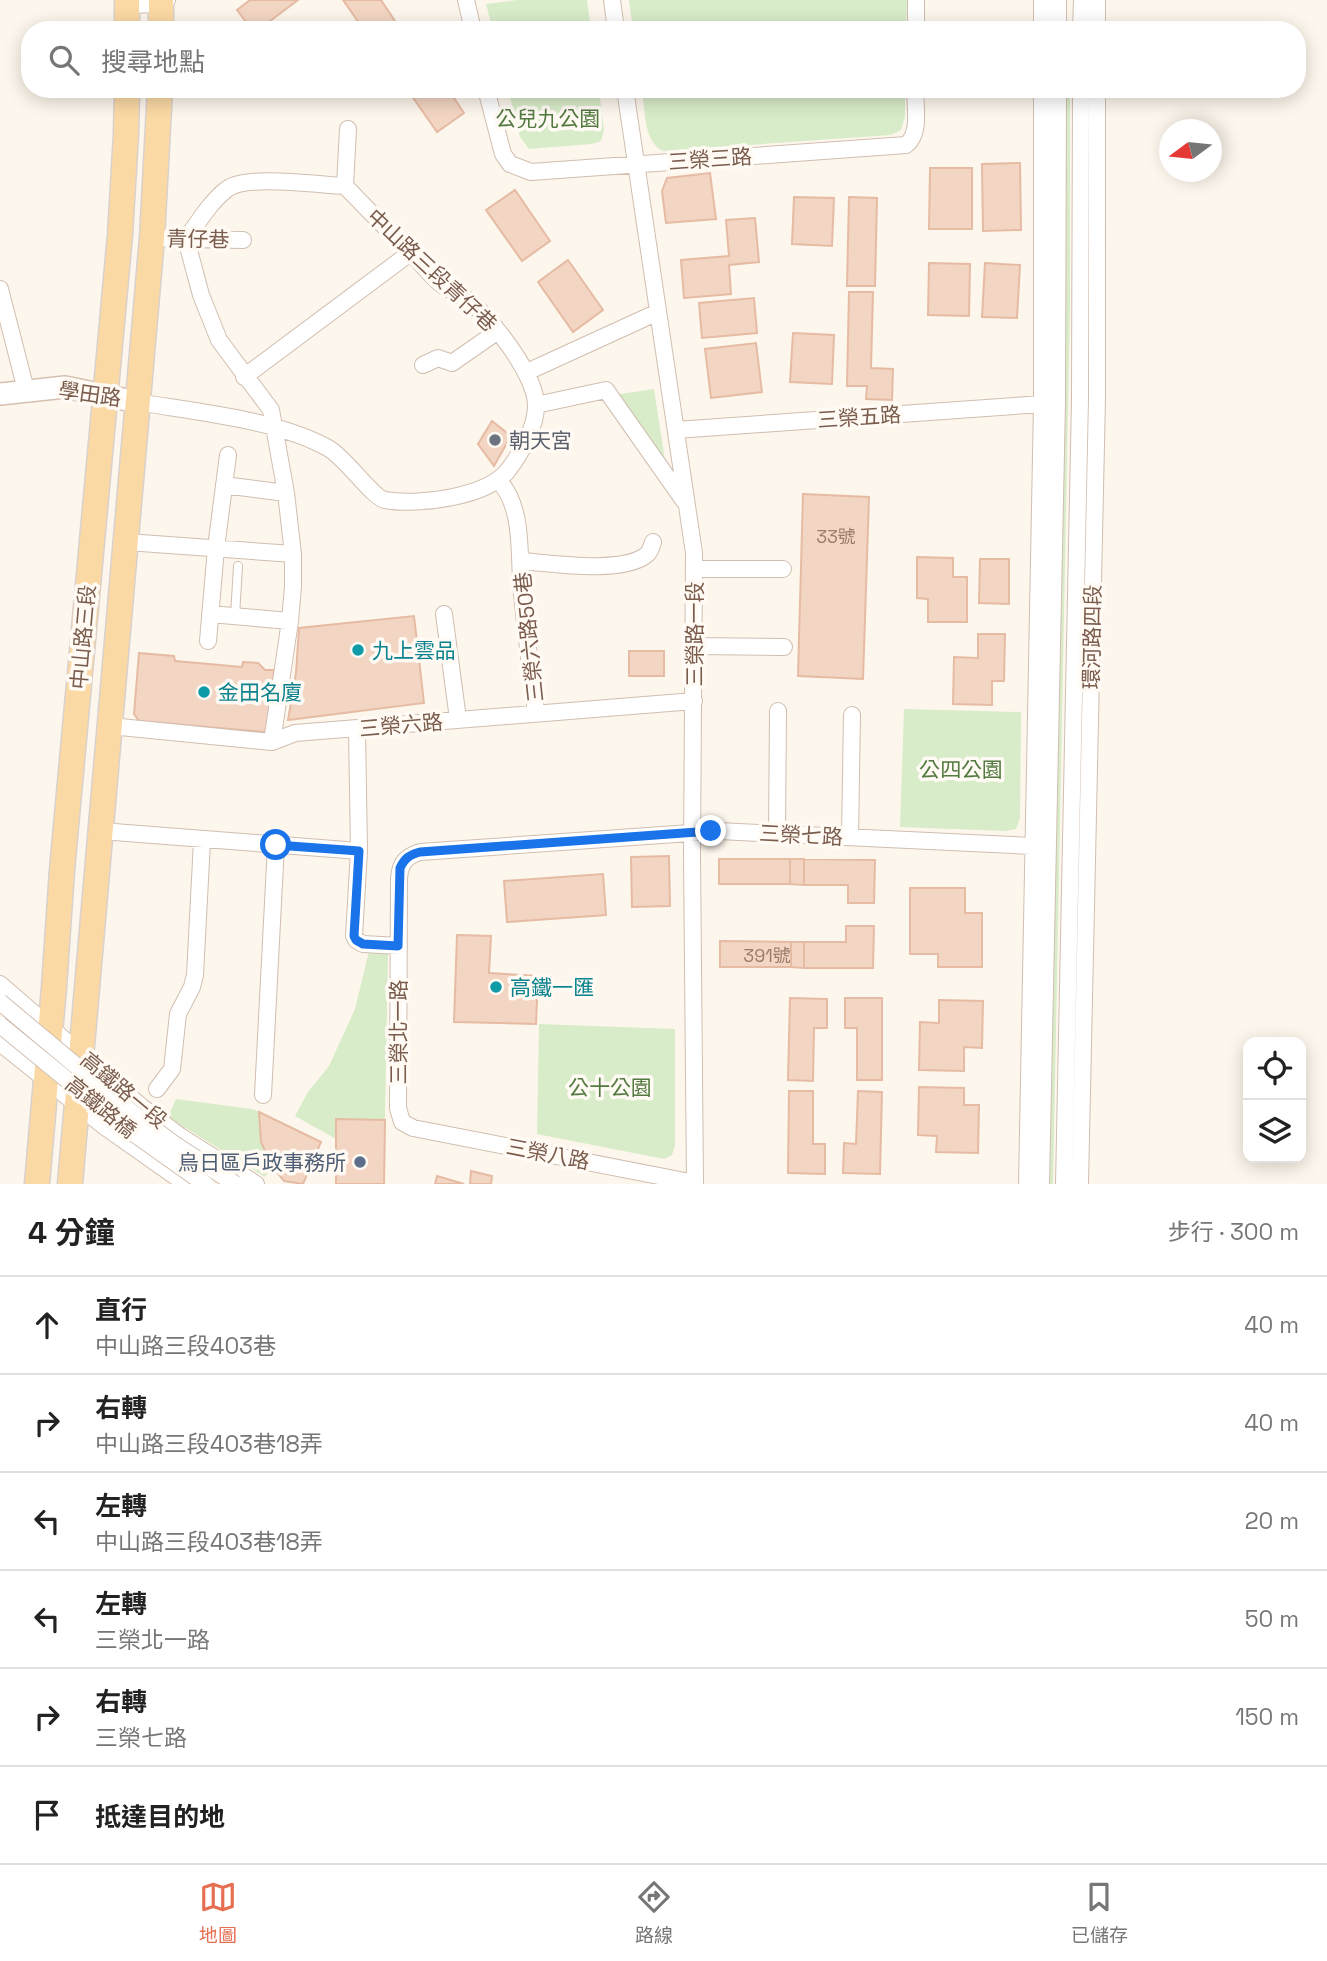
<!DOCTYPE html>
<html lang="zh-TW">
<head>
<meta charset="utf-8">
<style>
  :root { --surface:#fff; --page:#f6f6f6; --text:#222; --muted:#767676; --line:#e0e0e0; --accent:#e76f51 }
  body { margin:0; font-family:"Space Grotesk","Noto Sans TC",sans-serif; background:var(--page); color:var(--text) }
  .controls { position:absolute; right:21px; bottom:21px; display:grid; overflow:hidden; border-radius:14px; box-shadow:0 4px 18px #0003 }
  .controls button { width:63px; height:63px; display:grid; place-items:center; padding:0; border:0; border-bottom:2px solid var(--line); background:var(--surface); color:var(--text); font:35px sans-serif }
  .compass { position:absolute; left:1159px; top:119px; width:63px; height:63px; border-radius:50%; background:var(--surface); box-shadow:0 4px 18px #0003; rotate:255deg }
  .stop { position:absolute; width:21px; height:21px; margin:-16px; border:5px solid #1a73e8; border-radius:50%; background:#fff }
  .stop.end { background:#1a73e8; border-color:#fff; box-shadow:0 2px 7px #0008 }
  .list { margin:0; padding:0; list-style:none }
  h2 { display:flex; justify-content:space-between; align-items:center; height:91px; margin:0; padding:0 28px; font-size:30px }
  h2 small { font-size:23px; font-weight:400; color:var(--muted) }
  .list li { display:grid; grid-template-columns:46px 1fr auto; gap:21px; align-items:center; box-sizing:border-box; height:98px; padding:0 28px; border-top:2px solid var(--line) }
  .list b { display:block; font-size:26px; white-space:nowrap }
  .list p { margin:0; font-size:23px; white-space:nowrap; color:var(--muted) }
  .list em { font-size:23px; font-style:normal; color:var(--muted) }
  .icon { flex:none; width:38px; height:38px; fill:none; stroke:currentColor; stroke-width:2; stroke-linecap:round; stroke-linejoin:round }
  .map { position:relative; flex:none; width:1327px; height:1184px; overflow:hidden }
  .search { position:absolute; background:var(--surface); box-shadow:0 4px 18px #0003; left:21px; right:21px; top:21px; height:77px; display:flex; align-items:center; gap:18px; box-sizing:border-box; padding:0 24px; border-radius:28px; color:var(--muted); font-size:26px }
  .sheet { height:679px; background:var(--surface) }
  nav { display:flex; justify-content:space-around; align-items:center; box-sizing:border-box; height:98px; border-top:2px solid var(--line); background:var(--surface); font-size:19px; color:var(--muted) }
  nav a { display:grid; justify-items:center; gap:4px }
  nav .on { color:var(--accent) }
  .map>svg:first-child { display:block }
</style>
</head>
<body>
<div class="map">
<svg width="1327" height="1184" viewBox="0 0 1327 1184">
  <rect width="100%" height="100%" fill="#fdf6ec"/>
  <path fill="#d8ecc9" d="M 517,0 L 587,0 L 591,30 L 493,30 L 486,4 Z
    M 629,0 L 907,0 L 906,30 L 633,30 Z
    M 508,89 L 599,89 L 604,130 L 601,141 L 592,144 L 529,149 L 520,137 Z
    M 642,89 L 905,89 L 905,117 L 901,130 L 891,135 L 663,151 C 643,142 645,108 642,89 Z
    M 1064,89 L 1070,89 L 1070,305 L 1053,1184 L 1046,1184 Z
    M 654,389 L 666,467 L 613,395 Z
    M 904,709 L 1021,712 L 1020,818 L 1016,829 L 1005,831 L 900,827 Z
    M 369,951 L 388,953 L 385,1120 L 337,1119 L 336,1139 L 295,1116 L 308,1092 L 329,1066 L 355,1009 Z
    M 539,1024 L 675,1029 L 675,1146 L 672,1155 L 664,1159 L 537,1134 Z
    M 176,1099 L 252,1109 L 259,1112 L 261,1142 L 272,1166 L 265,1177 L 168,1117 Z"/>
  <path fill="#f3d5c3" stroke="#e6bba3" stroke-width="2" d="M 250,0 L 298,0 L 258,30 L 252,30 L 237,10 Z
    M 343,0 L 381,0 L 397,24 L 389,30 L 364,30 Z
    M 407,89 L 448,89 L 464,113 L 437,132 Z
    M 1020,163 L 1021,230 L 983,231 L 982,164 Z
    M 930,168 L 972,168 L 972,229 L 929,229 Z
    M 710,173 L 716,219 L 666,223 L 662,191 L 667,178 Z
    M 515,190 L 550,241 L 522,261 L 486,210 Z
    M 794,197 L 834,198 L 832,246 L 792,244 Z
    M 849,197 L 877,198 L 875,286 L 847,286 Z
    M 755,218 L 759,262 L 729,265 L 731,294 L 684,298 L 681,260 L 729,256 L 726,220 Z
    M 568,260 L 603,310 L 573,332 L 538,282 Z
    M 929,263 L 970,264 L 969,316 L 928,315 Z
    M 985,263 L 1020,265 L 1017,318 L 982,317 Z
    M 849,292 L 873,292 L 871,368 L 893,369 L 892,400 L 866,399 L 867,386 L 847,386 Z
    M 754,298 L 757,333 L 702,338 L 699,303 Z
    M 793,333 L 834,335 L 832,384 L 790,382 Z
    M 756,343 L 762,392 L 711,398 L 705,349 Z
    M 492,421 L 511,436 L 494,466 L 478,444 Z
    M 803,494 L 869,497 L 863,679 L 798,676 Z
    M 917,557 L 953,558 L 953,577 L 967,577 L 967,622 L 928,622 L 928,599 L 917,598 Z
    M 980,559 L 1009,559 L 1009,604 L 979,603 Z
    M 414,616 L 424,703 L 288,720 L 296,673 L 299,628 Z
    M 978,634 L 1005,634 L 1004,681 L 992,681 L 992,705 L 953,704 L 954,657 L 978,658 Z
    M 629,651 L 664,651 L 664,676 L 629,676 Z
    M 139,653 L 174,656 L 175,661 L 242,667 L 243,662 L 258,663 L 265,670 L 274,670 L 269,729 L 265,732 L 139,721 L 134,714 Z
    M 669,856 L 670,906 L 632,907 L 631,857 Z
    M 719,859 L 790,859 L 790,884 L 719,884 Z
    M 790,859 L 804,859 L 804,885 L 790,884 Z
    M 804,859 L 875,860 L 874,903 L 848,903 L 848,885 L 804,885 Z
    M 603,874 L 606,915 L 507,922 L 504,881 Z
    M 910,888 L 965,888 L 965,913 L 982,913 L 982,967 L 938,967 L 938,954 L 910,954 Z
    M 846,926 L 874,926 L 873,968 L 804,968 L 804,942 L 846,942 Z
    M 457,935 L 491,936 L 489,973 L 538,976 L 536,1024 L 454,1022 Z
    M 720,941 L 791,942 L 791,967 L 720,967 Z
    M 791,942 L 804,942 L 804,968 L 791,967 Z
    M 790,998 L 827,999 L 827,1028 L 814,1028 L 813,1081 L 788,1080 Z
    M 845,998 L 882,998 L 882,1080 L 857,1080 L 857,1028 L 845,1028 Z
    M 939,1000 L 983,1001 L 982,1048 L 964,1047 L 964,1071 L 919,1070 L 920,1022 L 939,1023 Z
    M 919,1087 L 964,1088 L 964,1105 L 979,1105 L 978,1153 L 936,1152 L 937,1136 L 918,1135 Z
    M 789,1091 L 813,1091 L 813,1144 L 825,1144 L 825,1174 L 788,1173 Z
    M 858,1091 L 882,1092 L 880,1174 L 843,1173 L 844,1143 L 856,1144 Z
    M 259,1112 L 321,1142 L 303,1184 L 284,1181 L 272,1166 L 261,1142 Z
    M 336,1119 L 385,1120 L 384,1184 L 336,1184 Z
    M 471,1171 L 492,1176 L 491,1184 L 470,1184 Z
    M 437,1176 L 464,1184 L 435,1184 Z"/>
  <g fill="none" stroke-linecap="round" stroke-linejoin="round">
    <g stroke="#d1beb0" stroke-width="10">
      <path id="lane" d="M 235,616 L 238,566"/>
    </g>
    <g stroke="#d1beb0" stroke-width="18">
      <path id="street" d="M 466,0 L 473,30
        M 612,0 L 616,30
        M 127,5 L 161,4 L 167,0
        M 916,30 L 916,0
        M 1042,30 L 1042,0
        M 1058,30 L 1058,0
        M 1081,30 L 1082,0
        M 1097,30 L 1097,0
        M 486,89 L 503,154 L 510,164 L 531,172 L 906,145 C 921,134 915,106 915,89
        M 625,89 L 694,553 L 692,855 L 695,1184
        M 345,186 L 348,129
        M 152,238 L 243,240
        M 0,289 L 26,390
        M 423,365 L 438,358 L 452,363 L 498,331
        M 527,372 L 658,312
        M 244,377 L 410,253
        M 137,402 C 196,412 275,419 328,448 C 345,457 373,498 385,500 C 418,506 489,497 509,469 C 521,453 536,427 536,406 C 537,376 489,314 465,298 C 458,293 449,290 442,285 C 431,277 422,264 412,254 C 390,232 367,209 345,186 C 318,185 248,174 227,189 C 210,202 198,223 186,239 L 201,295 L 219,340 L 271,410 L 286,493 L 293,554 L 293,587 L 290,621 L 272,742
        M 536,405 L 606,390 L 684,501
        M 676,430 L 1042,404
        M 499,481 C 525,509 518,559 522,594 C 526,634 531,673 536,712
        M 224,485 L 286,493
        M 127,542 L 293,554
        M 521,561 C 551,563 619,574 645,556 C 650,553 651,548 653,542
        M 694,569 L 783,569
        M 210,614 L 290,621
        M 444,614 L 458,719
        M 208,641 L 216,548 L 228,455
        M 694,646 L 784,647
        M 110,726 L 272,742 L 295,733 L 694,701
        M 357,729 L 359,851 L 354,936 L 356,940 L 363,944 L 399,946
        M 101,831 L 359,851
        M 777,833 L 778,711
        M 850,837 L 852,715
        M 0,984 L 142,1107 L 180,1136 L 256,1184
        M 0,1043 L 105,1127 L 186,1184
        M 157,1089 L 172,1069 L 178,1014 L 192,987 L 195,975 L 202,841
        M 263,1095 L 276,845
        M 695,1183 L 413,1128 L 402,1122 L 398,1108 L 399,879 C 400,863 405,857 420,852 L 719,831 L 1032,846
        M 1027,1184 L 1042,404 L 1042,89
        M 1041,1184 L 1057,402 L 1058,89
        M 1064,1184 L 1080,399 L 1081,89
        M 1080,1184 L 1097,397 L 1097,89"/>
    </g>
    <g stroke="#d6c0b0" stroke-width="24">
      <path id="secondary" d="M 0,394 L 65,387 L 137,402"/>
    </g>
    <g stroke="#dad1cd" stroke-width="27">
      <path id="primary" d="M 161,0 L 161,30
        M 127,30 L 127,0
        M 37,1184 L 54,987 L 62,870 L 120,235 L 126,134 L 127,89
        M 70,1184 L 152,238 L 160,89"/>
    </g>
    <use href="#lane" stroke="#fff" stroke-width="8"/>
    <use href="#street" stroke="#fff" stroke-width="16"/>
    <use href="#secondary" stroke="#fff" stroke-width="21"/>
    <use href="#primary" stroke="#fbd9a5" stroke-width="24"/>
    <g stroke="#d1beb0" stroke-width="18" stroke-linecap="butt">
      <path id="street-bridge" d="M 0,1002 L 135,1115 L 174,1144 L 235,1184
        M 0,1025 L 126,1128 L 205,1184"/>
    </g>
    <use href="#street-bridge" stroke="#fff" stroke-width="16"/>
  </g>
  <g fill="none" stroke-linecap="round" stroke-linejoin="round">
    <path stroke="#1a73e8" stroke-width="9" d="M 276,845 L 359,851 L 354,936 L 356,940 L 363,944 L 398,946 L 400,868 C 405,858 409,855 420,852 L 711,831"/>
  </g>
  <circle fill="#6b7280" stroke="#fffaf3" stroke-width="2.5" cx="495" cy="440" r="7"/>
  <g fill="#0f9aa8" stroke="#fffaf3" stroke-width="2.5">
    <circle cx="358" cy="650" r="7"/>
    <circle cx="204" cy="692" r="7"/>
    <circle cx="496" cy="987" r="7"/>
  </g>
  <circle fill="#5c6f8a" stroke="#fffaf3" stroke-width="2.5" cx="360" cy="1162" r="7"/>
  <g text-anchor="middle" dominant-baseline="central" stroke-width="7" stroke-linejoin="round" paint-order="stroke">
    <g font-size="18" fill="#987a6a">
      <text x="836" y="536">33號</text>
      <text x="767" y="955">391號</text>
    </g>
    <g font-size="21" fill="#537a41" stroke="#fffaf3">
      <text x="548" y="118">公兒九公園</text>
      <text x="961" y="769">公四公園</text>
      <text x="610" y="1087">公十公園</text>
    </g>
    <g font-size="21" fill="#7a5c4d" stroke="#fffaf3">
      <text transform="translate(710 159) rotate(-4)">三榮三路</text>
      <text transform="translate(198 239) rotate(1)">青仔巷</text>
      <text transform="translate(432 270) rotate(43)">中山路三段青仔巷</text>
      <text transform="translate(90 394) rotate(8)">學田路</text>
      <text transform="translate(859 417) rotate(-4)">三榮五路</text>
      <text transform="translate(694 634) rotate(-90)">三榮路一段</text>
      <text transform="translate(83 637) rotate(-85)">中山路三段</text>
      <text transform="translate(529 637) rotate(-96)">三榮六路50巷</text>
      <text transform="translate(1092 637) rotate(-89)">環河路四段</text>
      <text transform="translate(401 725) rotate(-5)">三榮六路</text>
      <text transform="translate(801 835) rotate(3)">三榮七路</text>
      <text transform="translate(398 1032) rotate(-90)">三榮北一路</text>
      <text transform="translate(124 1090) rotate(40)">高鐵路一段</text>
      <text transform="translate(101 1107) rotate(39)">高鐵路橋</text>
      <text transform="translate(548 1154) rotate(11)">三榮八路</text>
    </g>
    <g font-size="21" fill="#5b616d" stroke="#fffaf3" text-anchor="start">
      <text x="509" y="440">朝天宮</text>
    </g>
    <g font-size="21" fill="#0d838f" stroke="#fffaf3" text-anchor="start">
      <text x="372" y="650">九上雲品</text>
      <text x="218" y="692">金田名廈</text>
      <text x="510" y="987">高鐵一匯</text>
    </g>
    <g font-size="21" fill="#4e5e75" stroke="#fffaf3" text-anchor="end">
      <text x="346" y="1162">烏日區戶政事務所</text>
    </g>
  </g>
</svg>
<div class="controls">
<button><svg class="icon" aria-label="locate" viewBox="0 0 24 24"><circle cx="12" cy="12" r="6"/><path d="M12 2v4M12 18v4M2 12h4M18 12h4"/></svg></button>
<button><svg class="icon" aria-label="layers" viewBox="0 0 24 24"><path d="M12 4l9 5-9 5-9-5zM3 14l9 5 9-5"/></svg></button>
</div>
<svg class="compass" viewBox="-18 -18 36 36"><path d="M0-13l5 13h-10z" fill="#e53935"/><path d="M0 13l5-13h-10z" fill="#767676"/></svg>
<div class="stop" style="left:276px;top:845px"></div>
<div class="stop end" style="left:711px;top:831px"></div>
<div class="search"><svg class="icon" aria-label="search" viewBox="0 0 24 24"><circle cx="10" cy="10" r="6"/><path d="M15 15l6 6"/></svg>搜尋地點</div>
</div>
<section class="sheet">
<h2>4 分鐘<small>步行 · 300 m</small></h2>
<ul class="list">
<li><svg class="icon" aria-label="ahead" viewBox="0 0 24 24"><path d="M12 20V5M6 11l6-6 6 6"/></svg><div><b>直行</b><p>中山路三段403巷</p></div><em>40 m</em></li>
<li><svg class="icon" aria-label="right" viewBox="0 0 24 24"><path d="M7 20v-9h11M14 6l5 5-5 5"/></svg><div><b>右轉</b><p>中山路三段403巷18弄</p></div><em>40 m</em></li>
<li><svg class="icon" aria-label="left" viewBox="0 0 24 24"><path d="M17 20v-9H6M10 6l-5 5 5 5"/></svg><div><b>左轉</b><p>中山路三段403巷18弄</p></div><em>20 m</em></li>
<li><svg class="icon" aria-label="left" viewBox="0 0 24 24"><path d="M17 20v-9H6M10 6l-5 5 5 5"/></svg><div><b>左轉</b><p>三榮北一路</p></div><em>50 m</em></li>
<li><svg class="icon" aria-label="right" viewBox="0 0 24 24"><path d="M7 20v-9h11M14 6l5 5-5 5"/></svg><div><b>右轉</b><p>三榮七路</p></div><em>150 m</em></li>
<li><svg class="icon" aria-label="arrive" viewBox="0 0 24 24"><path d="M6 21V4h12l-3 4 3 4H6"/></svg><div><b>抵達目的地</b></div></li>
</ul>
</section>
<nav>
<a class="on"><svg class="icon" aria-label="map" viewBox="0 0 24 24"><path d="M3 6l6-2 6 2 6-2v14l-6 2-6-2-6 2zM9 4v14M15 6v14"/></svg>地圖</a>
<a><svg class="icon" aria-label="directions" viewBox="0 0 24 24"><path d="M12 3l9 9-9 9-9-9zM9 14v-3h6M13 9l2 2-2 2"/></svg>路線</a>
<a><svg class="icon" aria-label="saved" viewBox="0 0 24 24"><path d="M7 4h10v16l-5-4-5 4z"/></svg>已儲存</a>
</nav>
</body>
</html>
